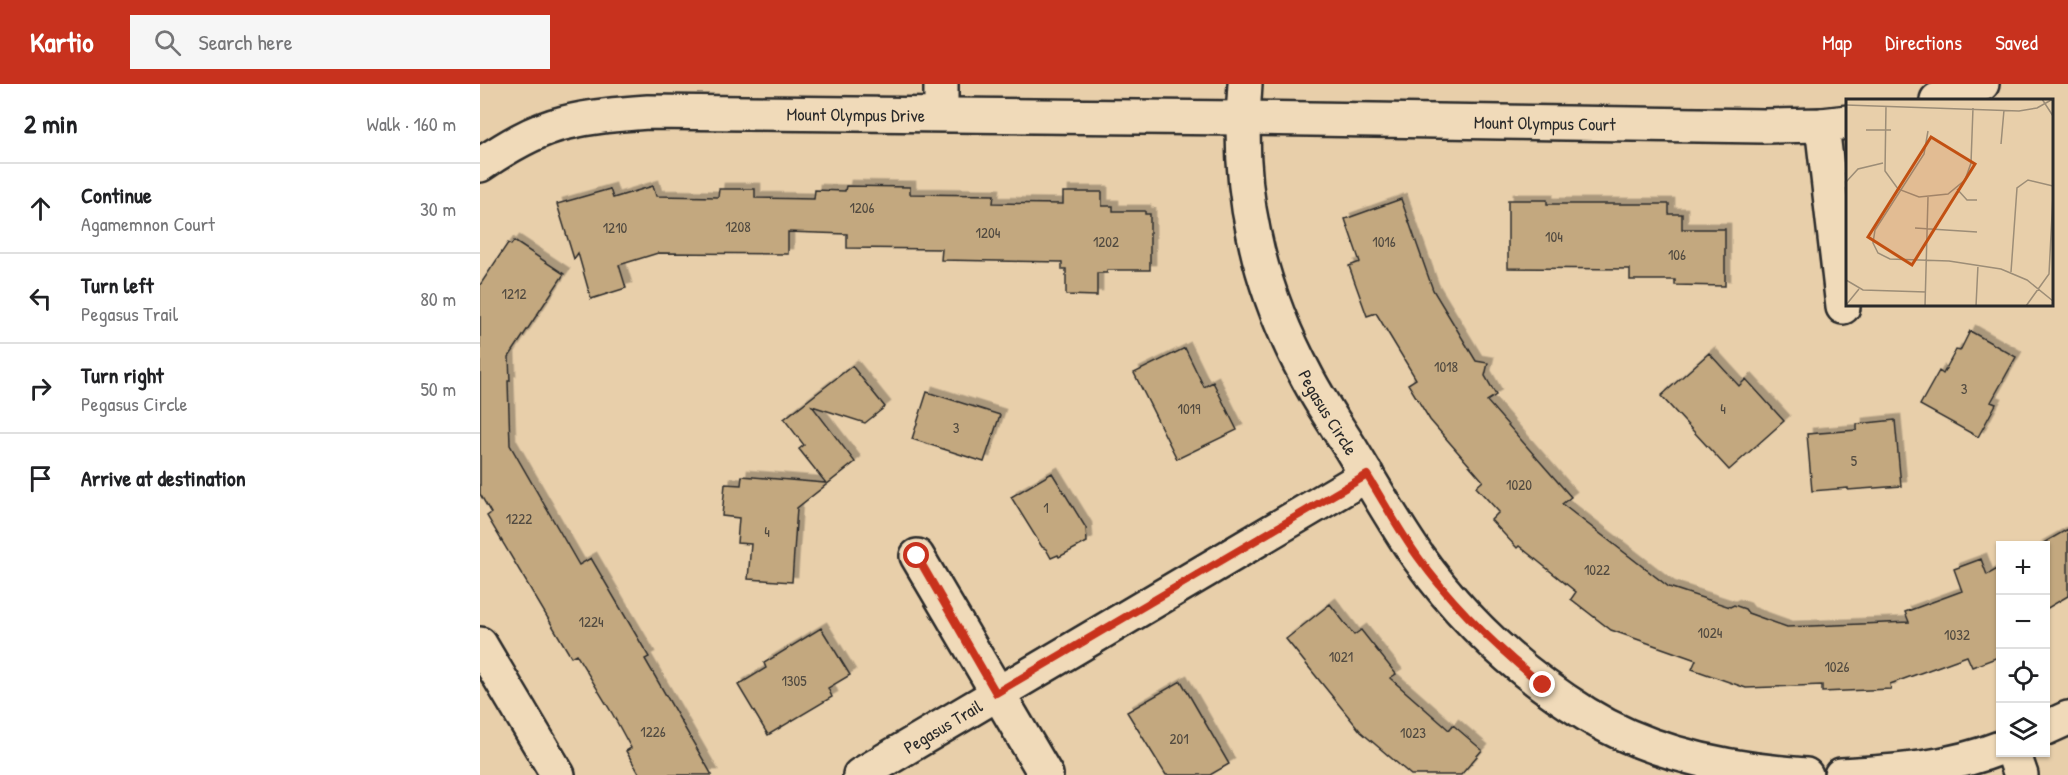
<!DOCTYPE html>
<html lang="en">
<head>
<meta charset="utf-8">
<style>
  :root { --surface:#fff; --page:#f6f6f6; --text:#202124; --muted:#757577; --line:#e0e0e0; --accent:#c8321e }
  body { margin:0; font-family:"Patrick Hand",sans-serif; background:var(--page); color:var(--text) }
  .controls { position:absolute; right:18px; bottom:18px; display:grid; overflow:hidden; border-radius:0px; box-shadow:0 2px 4px #0004 }
  .controls button { width:54px; height:54px; display:grid; place-items:center; padding:0; border:0; border-bottom:2px solid var(--line); background:var(--surface); color:var(--text); font:30px sans-serif }
  .stop { position:absolute; width:18px; height:18px; margin:-14px; border:4px solid #c8321e; border-radius:50%; background:#fff }
  .stop.end { background:#c8321e; border-color:#fff; box-shadow:0 2px 6px #0008 }
  .list { margin:0; padding:0; list-style:none }
  h2 { display:flex; justify-content:space-between; align-items:center; height:78px; margin:0; padding:0 24px; font-size:26px }
  h2 small { font-size:20px; font-weight:400; color:var(--muted) }
  .list li { display:grid; grid-template-columns:39px 1fr auto; gap:18px; align-items:center; box-sizing:border-box; height:90px; padding:0 24px; border-top:2px solid var(--line) }
  .list b { display:block; font-size:22px; white-space:nowrap }
  .list p { margin:0; font-size:20px; white-space:nowrap; color:var(--muted) }
  .list em { font-size:20px; font-style:normal; color:var(--muted) }
  .icon { flex:none; width:33px; height:33px; fill:none; stroke:currentColor; stroke-width:2; stroke-linecap:round; stroke-linejoin:round }
  .map { position:relative; flex:none; width:1588px; height:691px; overflow:hidden }
  header { display:flex; align-items:center; gap:36px; box-sizing:border-box; height:84px; padding:0 30px; background:var(--accent); color:#fff }
  header strong { font-size:28px }
  nav { display:flex; gap:33px; margin-inline-start:auto; font-size:21px }
  .search { width:420px; height:54px; background:var(--page); display:flex; align-items:center; gap:15px; box-sizing:border-box; padding:0 21px; border-radius:0px; color:var(--muted); font-size:22px }
  main { display:flex }
  aside { flex:1; background:var(--surface) }
  .map>svg:first-child { display:block }
</style>
</head>
<body>
<header>
<strong>Kartio</strong>
<div class="search"><svg class="icon" aria-label="search" viewBox="0 0 24 24"><circle cx="10" cy="10" r="6"/><path d="M15 15l6 6"/></svg>Search here</div>
<nav><a>Map</a><a>Directions</a><a>Saved</a></nav>
</header>
<main>
<aside>
<h2>2 min<small>Walk · 160 m</small></h2>
<ul class="list">
<li><svg class="icon" aria-label="ahead" viewBox="0 0 24 24"><path d="M12 20V5M6 11l6-6 6 6"/></svg><div><b>Continue</b><p>Agamemnon Court</p></div><em>30 m</em></li>
<li><svg class="icon" aria-label="left" viewBox="0 0 24 24"><path d="M17 20v-9H6M10 6l-5 5 5 5"/></svg><div><b>Turn left</b><p>Pegasus Trail</p></div><em>80 m</em></li>
<li><svg class="icon" aria-label="right" viewBox="0 0 24 24"><path d="M7 20v-9h11M14 6l5 5-5 5"/></svg><div><b>Turn right</b><p>Pegasus Circle</p></div><em>50 m</em></li>
<li><svg class="icon" aria-label="arrive" viewBox="0 0 24 24"><path d="M6 21V4h12l-3 4 3 4H6"/></svg><div><b>Arrive at destination</b></div></li>
</ul>
</aside>
<div class="map">
<svg width="1588" height="691" viewBox="0 0 1588 691">
  <defs>
    <filter id="shadow"><feDropShadow dx="5.5" dy="-5.5" stdDeviation="0" flood-color="#0004"/></filter>
  </defs>
  <rect width="100%" height="100%" fill="#e8cfaa"/>
  <filter id="ink" filterUnits="userSpaceOnUse"><feTurbulence type="fractalNoise" baseFrequency=".0167" numOctaves="2"/><feDisplacementMap in="SourceGraphic" scale="12" xChannelSelector="R" yChannelSelector="G"/><feConvolveMatrix kernelMatrix="1 2 1 2 8 2 1 2 1" color-interpolation-filters="sRGB"/></filter>
  <g filter="url(#ink)">
    <path fill="#c3a87f" stroke="#2b2b2b" stroke-width="1.5" filter="url(#shadow)" d="M 173,102 L 176,112 L 238,113 L 239,105 L 275,105 L 275,114 L 334,115 L 335,106 L 365,107 L 366,102 L 430,103 L 430,110 L 514,111 L 513,119 L 583,120 L 583,108 L 622,108 L 622,122 L 633,122 L 633,127 L 665,127 L 665,130 L 670,130 L 670,186 L 627,186 L 627,189 L 617,189 L 617,212 L 586,211 L 586,185 L 582,185 L 582,178 L 461,176 L 462,165 L 367,164 L 367,150 L 308,148 L 308,170 L 178,169 L 139,181 L 146,204 L 111,215 L 98,169 L 94,175 L 77,120 L 130,105 L 133,114 Z
      M 921,115 L 953,206 L 996,277 L 1008,279 L 1005,292 L 1016,311 L 1007,317 L 1091,413 L 1082,420 L 1189,503 L 1250,523 L 1254,521 L 1265,525 L 1268,529 L 1307,543 L 1429,538 L 1425,528 L 1482,507 L 1474,485 L 1501,475 L 1507,491 L 1521,483 L 1521,572 L 1492,583 L 1487,572 L 1410,600 L 1411,605 L 1342,608 L 1342,601 L 1266,604 L 1212,585 L 1216,576 L 1131,546 L 1091,515 L 1096,508 L 1039,462 L 1037,464 L 1011,436 L 1019,428 L 996,403 L 1003,397 L 950,336 L 928,300 L 936,295 L 896,229 L 887,232 L 869,182 L 880,178 L 865,135 Z
      M 1028,116 L 1067,116 L 1067,120 L 1189,120 L 1189,130 L 1202,130 L 1202,145 L 1245,145 L 1245,202 L 1195,201 L 1195,196 L 1150,196 L 1150,185 L 1028,184 Z
      M 34,157 L 84,190 L 29,273 L 30,297 L 28,297 L 30,361 L 99,481 L 111,474 L 169,573 L 165,575 L 232,691 L 160,691 L 146,667 L 151,664 L 132,629 L 96,570 L 91,573 L 7,432 L 11,429 L 0,410 L 0,201 L 28,159 L 31,161 Z
      M 1490,247 L 1536,273 L 1511,318 L 1516,320 L 1498,353 L 1440,321 L 1459,287 L 1463,290 L 1476,266 L 1480,267 Z
      M 705,264 L 724,303 L 733,298 L 757,346 L 697,375 L 654,289 Z
      M 1229,269 L 1259,302 L 1266,295 L 1304,337 L 1249,386 L 1181,312 Z
      M 372,282 L 405,323 L 385,339 L 332,322 L 375,378 L 317,424 L 312,498 L 268,495 L 271,460 L 257,459 L 259,434 L 242,432 L 245,400 L 261,401 L 262,392 L 346,399 L 319,365 L 324,361 L 304,335 Z
      M 447,308 L 520,331 L 504,378 L 432,355 Z
      M 1415,336 L 1421,402 L 1368,406 L 1368,404 L 1332,407 L 1327,350 L 1377,346 L 1377,340 Z
      M 572,389 L 606,444 L 607,458 L 579,473 L 578,471 L 571,474 L 566,465 L 562,463 L 531,413 Z
      M 1588,445 L 1588,512 L 1566,525 L 1566,462 L 1558,462 Z
      M 850,520 L 874,551 L 881,546 L 916,590 L 910,594 L 969,646 L 973,641 L 1002,666 L 981,691 L 931,691 L 881,648 L 806,555 Z
      M 341,544 L 370,591 L 348,604 L 352,613 L 288,651 L 258,601 L 286,584 L 284,579 Z
      M 701,597 L 749,680 L 730,691 L 686,691 L 647,628 Z"/>
    <g fill="none" stroke-linecap="round" stroke-linejoin="round">
      <g stroke="#2b2b2b" stroke-width="38">
        <g id="minor">
          <path id="s1" d="M 765,0 C 761,50 763,102 774,151 C 784,200 804,250 827,293 C 840,318 856,341 871,365 C 893,401 914,439 938,473 C 983,536 1040,589 1106,630 C 1170,670 1251,686 1326,691"/>
          <path d="M 1457,16 L 1502,0"/>
          <path d="M 461,30 L 461,0"/>
          <path d="M 1342,41 L 1363,223"/>
          <path id="s2" d="M 0,81 C 25,64 54,46 84,39 C 112,32 140,30 168,28 L 762,34 L 1284,42 L 1342,41 L 1368,38"/>
          <path d="M 437,472 L 566,691"/>
          <path d="M 0,560 L 78,691"/>
          <path d="M 1566,644 L 1588,634"/>
          <path d="M 1533,668 L 1541,691"/>
          <path id="s3" d="M 380,691 L 887,391"/>
          <path d="M 1361,691 C 1416,688 1469,684 1520,664"/>
        </g>
      </g>
      <use href="#minor" stroke="#f0dab9" stroke-width="33"/>
    </g>
  </g>
  <g fill="none" stroke-linecap="round" stroke-linejoin="round" filter="url(#ink)">
    <path stroke="#c8321e" stroke-width="8" d="M 437,472 L 516,609 L 887,391 C 904,418 919,447 938,473 C 973,522 1016,563 1063,601"/>
  </g>
  <g text-anchor="middle" dominant-baseline="central" stroke-width="4.5" stroke-linejoin="round" paint-order="stroke">
    <g font-size="15" fill="#514a40">
      <text x="382" y="123">1206</text>
      <text x="258" y="142">1208</text>
      <text x="135" y="143">1210</text>
      <text x="508" y="148">1204</text>
      <text x="1074" y="152">104</text>
      <text x="626" y="157">1202</text>
      <text x="904" y="157">1016</text>
      <text x="1197" y="170">106</text>
      <text x="34" y="209">1212</text>
      <text x="966" y="282">1018</text>
      <text x="1484" y="304">3</text>
      <text x="709" y="324">1019</text>
      <text x="1243" y="324">4</text>
      <text x="476" y="343">3</text>
      <text x="1374" y="376">5</text>
      <text x="1039" y="400">1020</text>
      <text x="566" y="423">1</text>
      <text x="39" y="434">1222</text>
      <text x="287" y="447">4</text>
      <text x="1117" y="485">1022</text>
      <text x="111" y="537">1224</text>
      <text x="1230" y="548">1024</text>
      <text x="1477" y="550">1032</text>
      <text x="861" y="572">1021</text>
      <text x="1357" y="582">1026</text>
      <text x="314" y="596">1305</text>
      <text x="173" y="647">1226</text>
      <text x="933" y="648">1023</text>
      <text x="699" y="654">201</text>
    </g>
    <g font-size="18" fill="#2b2b2b" stroke="#f0dab9">
      <text stroke="none"><textPath href="#s2" startOffset="387">Mount Olympus Drive</textPath></text>
      <text stroke="none"><textPath href="#s2" startOffset="1076">Mount Olympus Court</textPath></text>
      <text stroke="none"><textPath href="#s1" startOffset="345">Pegasus Circle</textPath></text>
      <text stroke="none"><textPath href="#s3" startOffset="96">Pegasus Trail</textPath></text>
    </g>
  </g>
  <g transform="translate(1366 15)">
    <rect width="207" height="207" fill="#e8cfaa"/>
    <path fill="none" stroke="#9c8d77" stroke-width="1.5" d="M 196,0 L 207,17M 0,6 L 173,12 L 191,9 L 207,0M 40,7 L 39,72 L 52,90 L 73,98 L 102,95 L 119,81 L 125,64 L 127,9M 20,31 L 45,31M 82,32 L 78,55 L 29,131 L 27,144 L 32,154 L 44,160 L 103,162 L 155,170 L 181,181 L 207,202M 155,45 L 158,11M 0,83 L 12,70 L 37,64M 111,90 L 121,101 L 131,101M 69,129 L 131,133M 165,173 L 171,89 L 182,81 L 207,87M 0,181 L 17,191 L 80,193M 0,206 L 13,190M 79,207 L 82,98M 130,207 L 132,166M 180,207 L 203,175 L 207,96"/>
    <path fill="#c25012" fill-opacity="0.15" stroke="#c25012" stroke-width="3" d="M 85,38 L 129,65 L 66,166 L 22,138 Z"/>
    <rect width="207" height="207" fill="none" stroke="#2b2b2b" stroke-width="3"/>
  </g>
</svg>
<div class="controls">
<button>+</button>
<button>−</button>
<button><svg class="icon" aria-label="locate" viewBox="0 0 24 24"><circle cx="12" cy="12" r="6"/><path d="M12 2v4M12 18v4M2 12h4M18 12h4"/></svg></button>
<button><svg class="icon" aria-label="layers" viewBox="0 0 24 24"><path d="M12 4l9 5-9 5-9-5zM3 14l9 5 9-5"/></svg></button>
</div>
<div class="stop" style="left:437px;top:472px"></div>
<div class="stop end" style="left:1063px;top:601px"></div>
</div>
</main>
</body>
</html>
